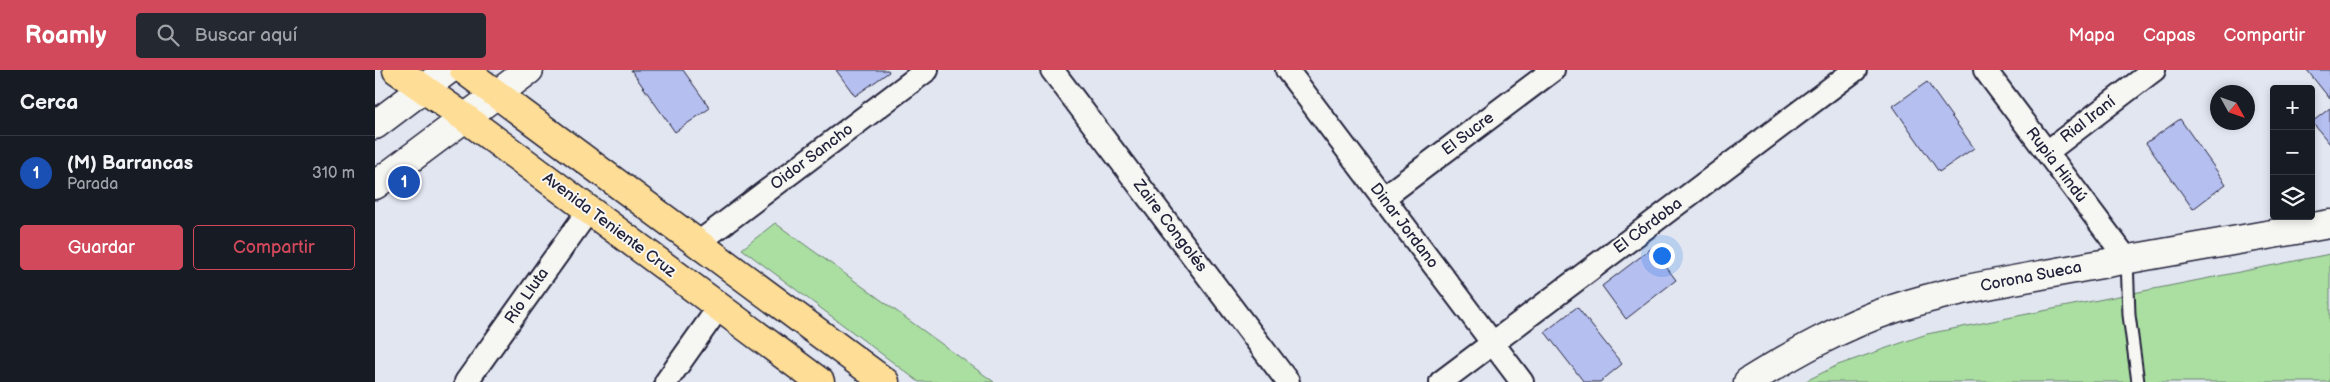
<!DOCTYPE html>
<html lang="es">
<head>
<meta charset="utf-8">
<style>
  :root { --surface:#171b24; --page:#242831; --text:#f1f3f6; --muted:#9ea1a6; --line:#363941; --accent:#d1495b }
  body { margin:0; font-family:"Balsamiq Sans",sans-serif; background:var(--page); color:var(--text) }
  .controls { position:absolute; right:15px; top:15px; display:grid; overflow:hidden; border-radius:5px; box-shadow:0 2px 8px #0003 }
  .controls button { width:45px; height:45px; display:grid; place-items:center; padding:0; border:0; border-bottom:1px solid var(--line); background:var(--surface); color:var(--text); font:25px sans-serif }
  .compass { position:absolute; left:1835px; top:15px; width:45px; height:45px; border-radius:50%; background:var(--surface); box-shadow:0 2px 8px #0003; rotate:130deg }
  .you { position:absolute; left:1286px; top:185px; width:18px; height:18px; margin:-12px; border:4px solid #fff; border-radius:50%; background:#1a73e8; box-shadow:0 0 0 8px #1a73e833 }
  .badge { display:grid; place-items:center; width:32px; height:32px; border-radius:50%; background:var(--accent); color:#fff; font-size:16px; font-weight:700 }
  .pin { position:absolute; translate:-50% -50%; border:2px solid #fff; box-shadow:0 1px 5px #0006 }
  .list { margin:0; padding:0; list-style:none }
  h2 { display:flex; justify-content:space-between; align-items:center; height:65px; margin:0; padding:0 20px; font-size:21px }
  h2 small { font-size:16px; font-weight:400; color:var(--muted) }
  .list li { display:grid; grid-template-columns:32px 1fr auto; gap:15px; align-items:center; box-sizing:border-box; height:75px; padding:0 20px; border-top:1px solid var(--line) }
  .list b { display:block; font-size:19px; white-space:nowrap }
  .list p { margin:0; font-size:16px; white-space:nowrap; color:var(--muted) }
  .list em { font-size:16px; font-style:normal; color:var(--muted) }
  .actions { display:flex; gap:10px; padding:15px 20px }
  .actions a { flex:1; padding:11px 0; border:1px solid var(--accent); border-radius:5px; text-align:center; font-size:18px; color:var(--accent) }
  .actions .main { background:var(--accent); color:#fff }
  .icon { flex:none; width:28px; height:28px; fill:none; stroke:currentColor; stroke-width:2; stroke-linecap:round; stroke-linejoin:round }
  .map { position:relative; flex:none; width:1955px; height:312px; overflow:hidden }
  header { display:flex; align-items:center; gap:30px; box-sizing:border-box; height:70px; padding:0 25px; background:var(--accent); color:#fff }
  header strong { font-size:24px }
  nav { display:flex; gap:28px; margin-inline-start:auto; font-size:18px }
  .search { width:350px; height:45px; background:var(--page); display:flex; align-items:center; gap:12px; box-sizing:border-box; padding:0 18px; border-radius:5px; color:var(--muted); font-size:19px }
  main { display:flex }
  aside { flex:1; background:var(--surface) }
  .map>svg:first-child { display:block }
</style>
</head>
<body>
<header>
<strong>Roamly</strong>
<div class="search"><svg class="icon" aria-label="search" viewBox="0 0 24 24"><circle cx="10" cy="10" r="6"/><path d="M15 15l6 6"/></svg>Buscar aquí</div>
<nav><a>Mapa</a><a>Capas</a><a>Compartir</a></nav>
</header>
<main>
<aside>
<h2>Cerca<small></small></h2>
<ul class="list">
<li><span class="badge" style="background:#1a4fb4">1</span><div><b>(M) Barrancas</b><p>Parada</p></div><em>310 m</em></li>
</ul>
<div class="actions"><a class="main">Guardar</a><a>Compartir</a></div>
</aside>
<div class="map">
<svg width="1955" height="312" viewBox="0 0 1955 312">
  <rect width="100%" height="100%" fill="#e2e6f1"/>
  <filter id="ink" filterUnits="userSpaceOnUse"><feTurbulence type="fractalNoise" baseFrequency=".02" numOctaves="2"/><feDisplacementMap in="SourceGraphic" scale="10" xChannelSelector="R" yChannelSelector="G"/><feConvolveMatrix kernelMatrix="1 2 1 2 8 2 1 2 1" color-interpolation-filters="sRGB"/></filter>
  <g filter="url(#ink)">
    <path fill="#abdfa1" stroke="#66806e" d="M 400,153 L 619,312 L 544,312 L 367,179 Z
      M 1955,184 L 1955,312 L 1429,312 L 1463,295 L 1552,264 Z"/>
    <path fill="#b5bff0" stroke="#22223b" d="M 256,0 L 308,0 L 335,38 L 300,62 Z
      M 461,0 L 513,0 L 514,2 L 480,26 Z
      M 1932,0 L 1955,0 L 1955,29 Z
      M 1552,12 L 1599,78 L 1564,102 L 1518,36 Z
      M 1955,38 L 1955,74 L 1937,52 Z
      M 1805,49 L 1851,114 L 1818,139 L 1771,73 Z
      M 1277,178 L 1301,210 L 1251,249 L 1227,216 Z
      M 1202,237 L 1247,294 L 1225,312 L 1209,312 L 1170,262 Z"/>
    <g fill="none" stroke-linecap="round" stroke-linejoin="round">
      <g stroke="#22223b" stroke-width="15">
        <path id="service" d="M 1752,189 L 1754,245 L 1763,312"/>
      </g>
      <g stroke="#22223b" stroke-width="26">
        <path id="minor" d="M 677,0 L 913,312
          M 912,0 L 1147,312
          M 1610,0 L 1752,189
          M 1672,82 L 1779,0
          M 1008,128 L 1178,0
          M 323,173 L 552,0
          M 91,312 L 214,140
          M 291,312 L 344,237
          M 1066,312 L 1480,0"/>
      </g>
      <g stroke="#22223b" stroke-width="31">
        <path id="tertiary" d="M 1373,312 C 1418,284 1467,256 1518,239 C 1571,221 1628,212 1683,202 C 1774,185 1864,170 1955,154"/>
      </g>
      <g stroke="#22223b" stroke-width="31">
        <path id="secondary" d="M 0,55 L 73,0
          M 0,115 L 154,0"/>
      </g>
      <g stroke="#22223b" stroke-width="31">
        <path id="primary" d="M 22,0 L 89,47 L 445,312
          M 89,0 L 510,312"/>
      </g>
      <use href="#service" stroke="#f6f6f2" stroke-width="11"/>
      <use href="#minor" stroke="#f6f6f2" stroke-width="22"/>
      <use href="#tertiary" stroke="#f6f6f2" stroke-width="28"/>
      <use href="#secondary" stroke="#f6f6f2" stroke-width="28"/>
      <use href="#primary" stroke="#fedd96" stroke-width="28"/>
    </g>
  </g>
  <g text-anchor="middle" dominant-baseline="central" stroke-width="4" stroke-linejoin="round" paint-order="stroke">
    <g font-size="16" fill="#22223b" stroke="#f6f6f2">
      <text transform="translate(1713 50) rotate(-38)">Rial Iraní</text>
      <text transform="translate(1093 64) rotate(-37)">El Sucre</text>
      <text transform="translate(437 87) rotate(-37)">Oidor Sancho</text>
      <text transform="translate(1681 95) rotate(53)">Rupia Hindú</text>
      <text transform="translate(234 155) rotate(37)">Avenida Teniente Cruz</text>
      <text transform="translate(795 156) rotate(53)">Zaire Congolés</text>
      <text transform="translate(1029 156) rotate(53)">Dinar Jordano</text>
      <text transform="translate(1273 156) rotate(-37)">El Córdoba</text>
      <text transform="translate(1656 207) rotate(-11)">Corona Sueca</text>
      <text transform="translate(152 226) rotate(-55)">Río Lluta</text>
    </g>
  </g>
</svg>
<div class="controls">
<button>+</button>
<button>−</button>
<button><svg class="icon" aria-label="layers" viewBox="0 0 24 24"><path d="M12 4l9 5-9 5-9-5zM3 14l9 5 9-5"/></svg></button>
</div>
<svg class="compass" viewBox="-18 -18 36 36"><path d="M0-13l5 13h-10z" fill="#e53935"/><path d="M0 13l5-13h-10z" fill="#9ea1a6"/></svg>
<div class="you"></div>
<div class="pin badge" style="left:29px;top:112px;background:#1a4fb4">1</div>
</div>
</main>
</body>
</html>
